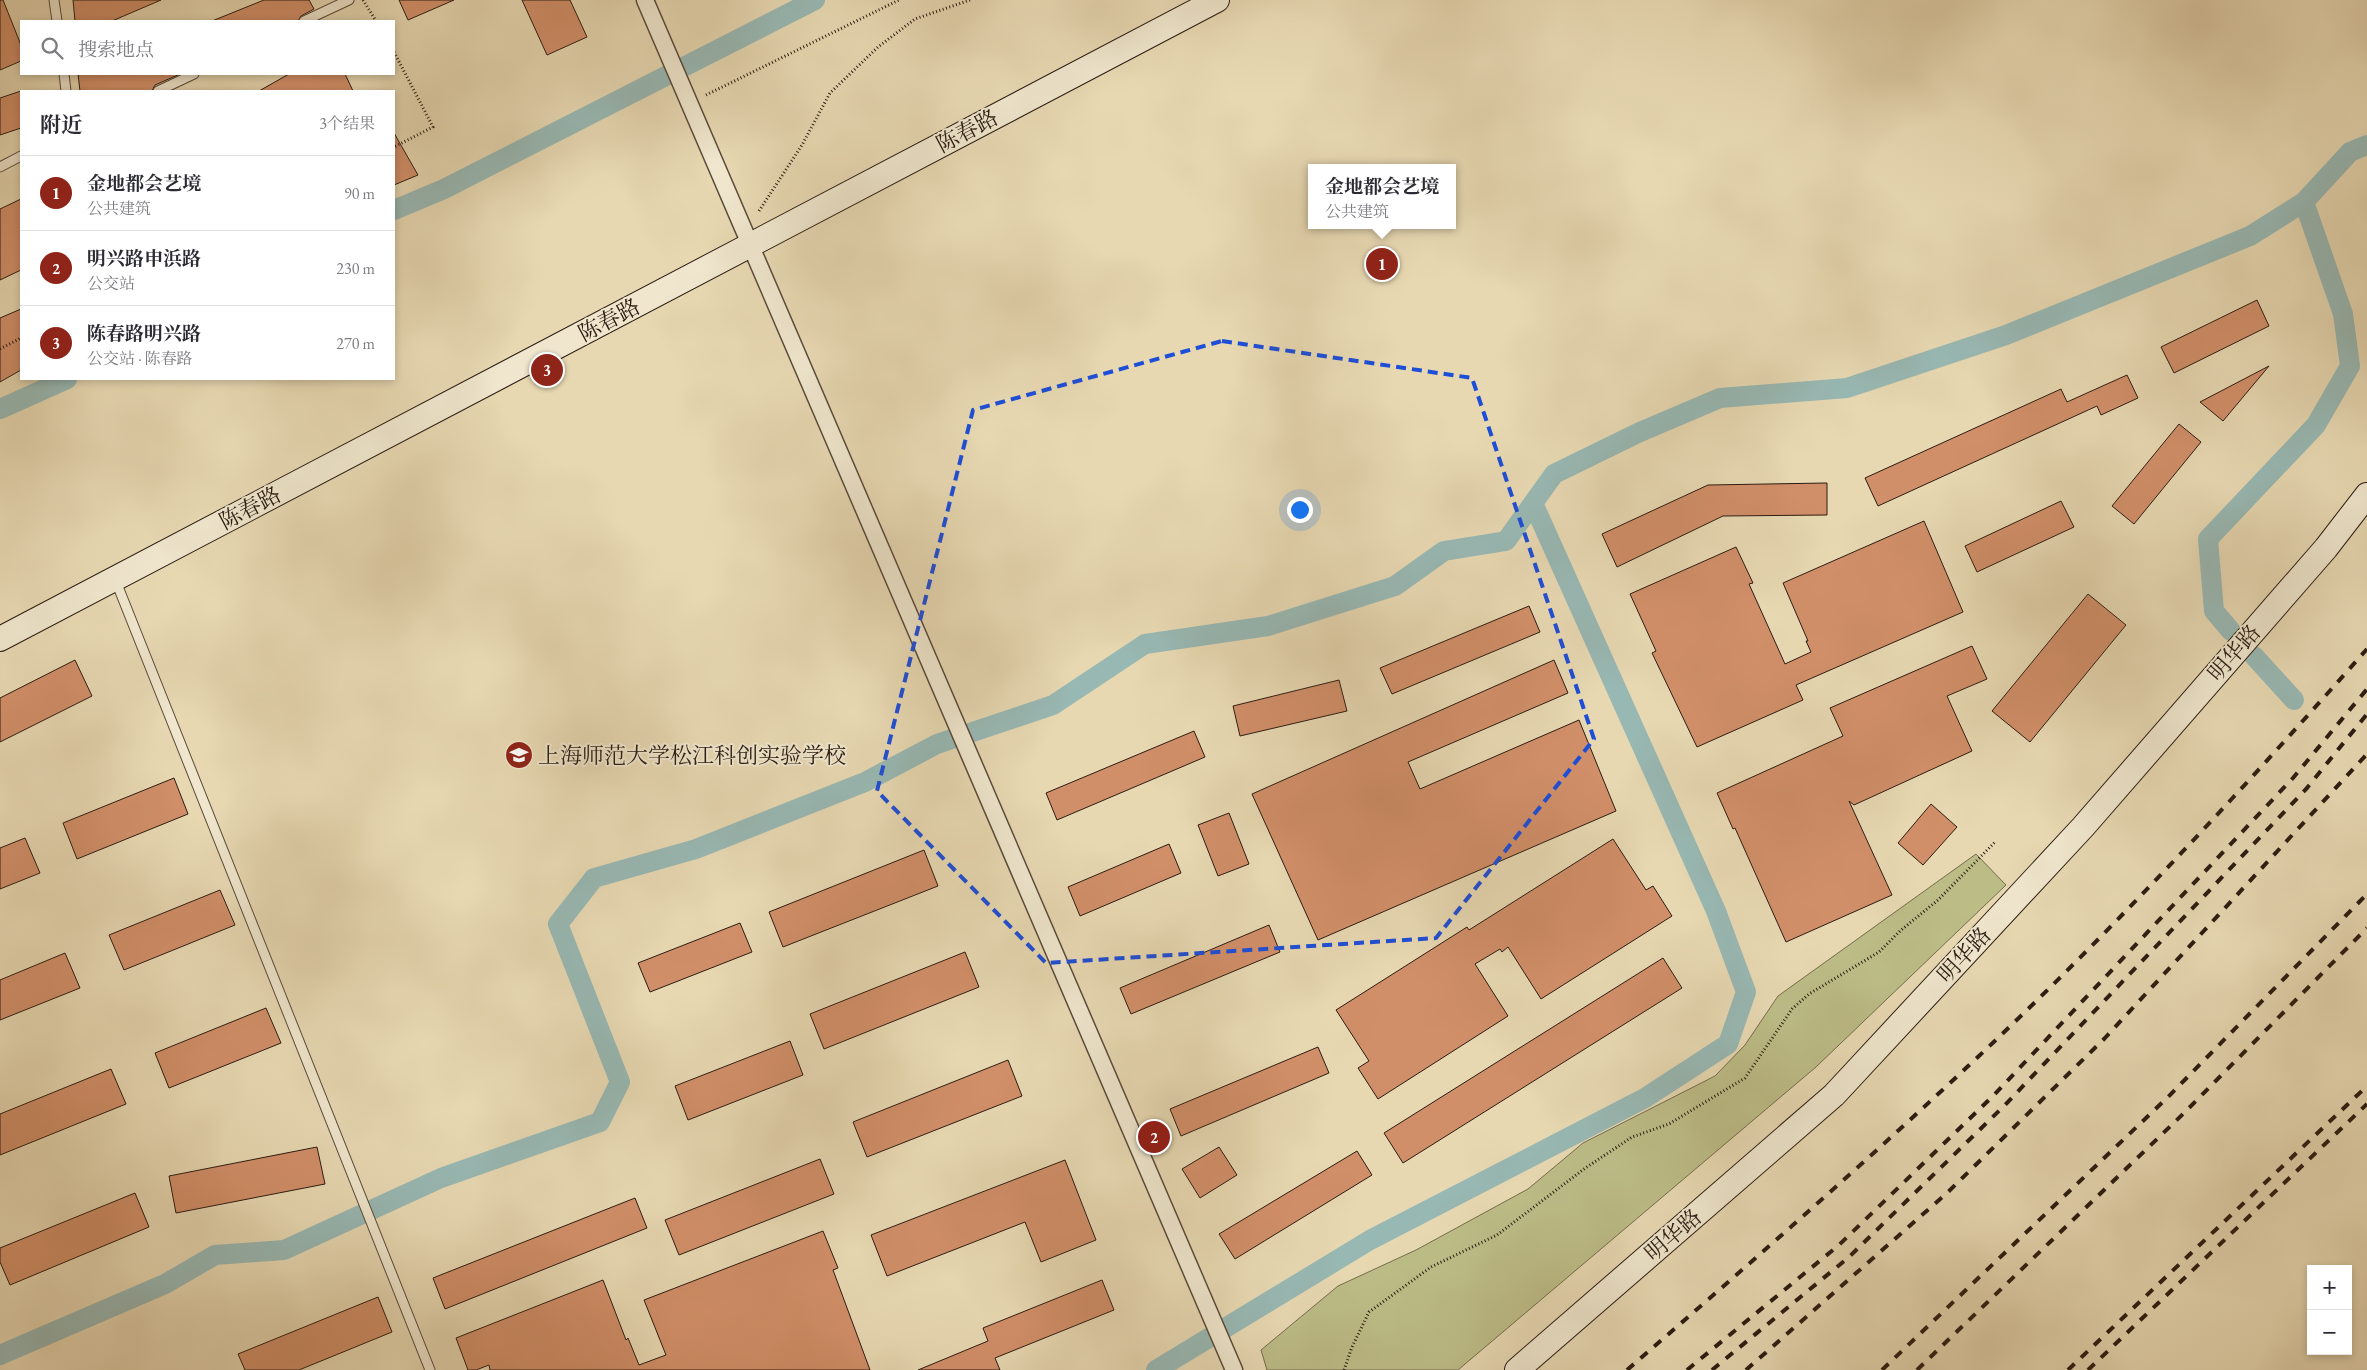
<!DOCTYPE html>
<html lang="zh">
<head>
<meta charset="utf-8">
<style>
  :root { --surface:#fff; --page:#f7f7f7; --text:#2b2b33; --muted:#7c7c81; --line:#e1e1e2; --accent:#8f2418 }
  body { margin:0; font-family:"EB Garamond","Noto Serif SC",serif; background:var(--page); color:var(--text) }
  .controls { position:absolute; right:15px; bottom:15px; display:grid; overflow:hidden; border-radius:0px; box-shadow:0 2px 8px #0003 }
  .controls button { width:45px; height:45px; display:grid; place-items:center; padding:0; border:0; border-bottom:1px solid var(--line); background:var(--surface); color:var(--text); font:25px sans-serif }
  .you { position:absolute; left:1299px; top:509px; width:18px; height:18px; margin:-12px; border:4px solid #fff; border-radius:50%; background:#1a73e8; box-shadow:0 0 0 8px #1a73e833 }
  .badge { display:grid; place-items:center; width:32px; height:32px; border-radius:50%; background:var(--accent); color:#fff; font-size:16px; font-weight:700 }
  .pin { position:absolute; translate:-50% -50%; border:2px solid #fff; box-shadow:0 1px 5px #0006 }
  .popup { position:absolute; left:1308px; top:164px; width:148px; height:65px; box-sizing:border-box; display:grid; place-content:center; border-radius:0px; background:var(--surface); filter:drop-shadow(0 1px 4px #0005); font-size:16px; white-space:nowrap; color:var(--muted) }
  .popup b { font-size:19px; color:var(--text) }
  .popup::after { content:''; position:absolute; left:50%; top:100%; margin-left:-10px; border:10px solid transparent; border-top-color:var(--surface) }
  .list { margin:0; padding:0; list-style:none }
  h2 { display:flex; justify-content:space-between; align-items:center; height:65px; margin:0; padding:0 20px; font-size:21px }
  h2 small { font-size:16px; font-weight:400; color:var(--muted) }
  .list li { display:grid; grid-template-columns:32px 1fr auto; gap:15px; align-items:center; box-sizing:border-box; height:75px; padding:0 20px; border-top:1px solid var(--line) }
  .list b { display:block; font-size:19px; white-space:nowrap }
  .list p { margin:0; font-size:16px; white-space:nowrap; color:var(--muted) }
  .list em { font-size:16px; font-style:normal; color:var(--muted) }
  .icon { flex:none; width:28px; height:28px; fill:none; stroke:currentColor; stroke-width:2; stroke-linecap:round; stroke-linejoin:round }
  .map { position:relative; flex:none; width:2367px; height:1370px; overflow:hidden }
  .search { position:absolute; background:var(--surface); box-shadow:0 2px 8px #0003; left:20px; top:20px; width:375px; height:55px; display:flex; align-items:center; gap:12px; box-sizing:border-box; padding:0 18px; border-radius:0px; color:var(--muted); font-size:19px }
  .panel { position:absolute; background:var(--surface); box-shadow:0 2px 8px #0003; left:20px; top:90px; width:375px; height:290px; border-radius:0px }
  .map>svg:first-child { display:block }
</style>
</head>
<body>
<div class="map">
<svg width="2367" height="1370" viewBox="0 0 2367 1370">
  <rect width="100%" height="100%" fill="#e7d8b2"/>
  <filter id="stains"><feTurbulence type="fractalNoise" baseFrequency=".004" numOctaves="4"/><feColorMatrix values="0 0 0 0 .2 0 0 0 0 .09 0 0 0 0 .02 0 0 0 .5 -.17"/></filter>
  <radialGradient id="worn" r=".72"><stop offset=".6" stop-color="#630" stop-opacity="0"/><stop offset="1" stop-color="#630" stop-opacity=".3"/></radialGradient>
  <path fill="#bcbc87" stroke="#746c4c" d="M 1976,854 L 2006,885 L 1816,1067 L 1458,1370 L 1267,1370 L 1261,1350 L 1338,1286 L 1416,1250 L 1528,1189 L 1583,1143 L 1715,1076 L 1745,1045 L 1778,996 Z"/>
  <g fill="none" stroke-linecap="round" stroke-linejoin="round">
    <path stroke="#98b8b3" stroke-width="20" d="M 394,210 L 444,189 L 815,0
      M 0,409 L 67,379
      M 2231,631 L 2214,611 L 2208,539 L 2316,425 L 2350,366 L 2343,314 L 2304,202
      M 2254,656 L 2294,700
      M 0,1355 L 165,1284 L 215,1255 L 284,1250 L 441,1178 L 600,1122 L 620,1082 L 558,924 L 594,878 L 696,849 L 865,782 L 937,744 L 1053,705 L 1145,644 L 1268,626 L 1395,586 L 1444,551 L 1506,541 L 1554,474 L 1640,432 L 1720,398 L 1847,388 L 2006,335 L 2250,236 L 2304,202 L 2350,152 L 2367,145
      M 1156,1370 L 1370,1240 L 1645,1098 L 1728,1044 L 1746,992 L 1716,911 L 1533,503"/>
  </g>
  <path fill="#d18f69" stroke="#2b1c12" d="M 0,0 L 3,0 L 21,45 L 21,61 L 0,70 Z
    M 73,0 L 161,0 L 112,21 L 75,21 Z
    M 264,0 L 309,0 L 314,9 L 301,16 L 298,21 L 212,21 Z
    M 399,0 L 454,0 L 408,20 Z
    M 522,0 L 570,0 L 587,37 L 547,55 Z
    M 78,74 L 180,74 L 155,85 L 152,91 L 80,91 Z
    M 289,74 L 345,74 L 353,91 L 259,91 Z
    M 21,91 L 21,128 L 0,135 L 0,98 Z
    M 394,133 L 418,175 L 394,185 Z
    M 21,199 L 21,270 L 0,280 L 0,209 Z
    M 2257,300 L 2269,326 L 2174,373 L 2161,347 Z
    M 21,309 L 21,370 L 0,382 L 0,318 Z
    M 2269,366 L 2223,421 L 2200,402 Z
    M 2127,375 L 2138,398 L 2101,415 L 2097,406 L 1878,506 L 1865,478 L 2061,389 L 2067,402 Z
    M 2179,424 L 2201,442 L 2134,524 L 2112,506 Z
    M 1827,483 L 1827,515 L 1723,516 L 1617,567 L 1602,534 L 1708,485 Z
    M 2061,501 L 2074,527 L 1977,572 L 1965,546 Z
    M 1924,521 L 1963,612 L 1796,685 L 1803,700 L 1697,747 L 1652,653 L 1656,651 L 1630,594 L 1736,547 L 1753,583 L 1749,584 L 1785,664 L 1811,652 L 1806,641 L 1808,641 L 1783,583 Z
    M 2088,594 L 2126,625 L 2030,742 L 1992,711 Z
    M 1529,606 L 1540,632 L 1392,694 L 1380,668 Z
    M 1972,646 L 1987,679 L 1947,696 L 1972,751 L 1854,805 L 1849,801 L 1892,895 L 1786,942 L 1735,828 L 1733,829 L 1717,793 L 1843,736 L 1830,708 Z
    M 75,660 L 92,696 L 0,742 L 0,698 Z
    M 1554,660 L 1568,693 L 1408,762 L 1420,789 L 1579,720 L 1616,811 L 1318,940 L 1252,794 Z
    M 1339,680 L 1347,711 L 1240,736 L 1233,706 Z
    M 1194,731 L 1205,757 L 1057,820 L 1046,793 Z
    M 174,778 L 188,814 L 77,859 L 63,823 Z
    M 1931,804 L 1957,827 L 1923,865 L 1898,843 Z
    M 1229,813 L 1249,864 L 1218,876 L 1198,825 Z
    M 25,838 L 40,873 L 0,889 L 0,848 Z
    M 1613,839 L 1646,890 L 1653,886 L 1672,916 L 1541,999 L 1508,947 L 1502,952 L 1500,949 L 1475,964 L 1508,1016 L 1378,1099 L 1358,1068 L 1369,1061 L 1336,1010 L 1467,927 L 1469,930 Z
    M 1169,844 L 1181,873 L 1080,916 L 1068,887 Z
    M 924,850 L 938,886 L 783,947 L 769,912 Z
    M 220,890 L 235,925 L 124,970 L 109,935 Z
    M 740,923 L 752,952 L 650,992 L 638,963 Z
    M 1269,925 L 1280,952 L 1131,1014 L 1120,988 Z
    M 965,952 L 979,987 L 824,1049 L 810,1014 Z
    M 65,953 L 80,988 L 0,1020 L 0,980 Z
    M 1663,958 L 1682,988 L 1403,1163 L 1384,1133 Z
    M 266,1008 L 281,1043 L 169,1088 L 155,1053 Z
    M 790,1041 L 803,1075 L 688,1120 L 675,1086 Z
    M 1318,1047 L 1329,1073 L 1181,1136 L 1170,1109 Z
    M 1008,1060 L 1022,1096 L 867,1157 L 853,1122 Z
    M 111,1069 L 126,1104 L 0,1155 L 0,1114 Z
    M 317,1147 L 325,1184 L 176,1213 L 169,1176 Z
    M 1219,1147 L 1237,1175 L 1200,1198 L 1182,1169 Z
    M 1357,1151 L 1372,1175 L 1235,1259 L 1219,1234 Z
    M 820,1159 L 834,1194 L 679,1255 L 665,1220 Z
    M 1065,1160 L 1096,1240 L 1041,1262 L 1025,1222 L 887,1276 L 871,1235 Z
    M 135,1193 L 149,1227 L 10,1285 L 0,1262 L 0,1248 Z
    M 635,1198 L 647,1228 L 445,1309 L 433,1278 Z
    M 823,1231 L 838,1268 L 833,1270 L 870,1370 L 490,1370 L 489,1365 L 476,1370 L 468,1370 L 456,1338 L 603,1280 L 626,1340 L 628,1338 L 639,1365 L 666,1355 L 644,1300 Z
    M 1102,1280 L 1114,1310 L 995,1358 L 1000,1370 L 918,1370 L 988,1341 L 983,1328 Z
    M 378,1297 L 392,1332 L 299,1370 L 245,1370 L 238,1354 Z"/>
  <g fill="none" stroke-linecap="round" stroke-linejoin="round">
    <g stroke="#5a4b3a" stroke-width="11">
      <path id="lane" d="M 54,0 L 57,21
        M 304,21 L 349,0
        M 64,74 L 66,91
        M 158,91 L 194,74
        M 0,167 L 21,156
        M 115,579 L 430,1370"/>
    </g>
    <g stroke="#5a4b3a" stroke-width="19">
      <path id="street" d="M 645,0 L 1234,1370"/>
    </g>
    <g stroke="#2b1c12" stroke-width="26">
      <path id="secondary" d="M 0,639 L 1217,0
        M 1517,1370 L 1834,1095 L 2083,827 L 2326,548 L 2367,495"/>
    </g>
    <path stroke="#2b1c12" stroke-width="3" stroke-dasharray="1 2.5" stroke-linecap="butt" d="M 363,0 L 376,21
      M 394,52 L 433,127 L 394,147
      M 706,95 L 899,0
      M 759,211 L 802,145 L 830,93 L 878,47 L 915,19 L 970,0
      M 0,349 L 21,338
      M 1344,1370 L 1352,1347 L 1369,1312 L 1431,1267 L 1497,1235 L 1584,1169 L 1632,1137 L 1669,1124 L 1745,1078 L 1792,1009 L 1809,994 L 1879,952 L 1900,931 L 1938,900 L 1996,841"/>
    <use href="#lane" stroke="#efe6cd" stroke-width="9"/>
    <use href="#street" stroke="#efe6cd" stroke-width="16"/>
    <use href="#secondary" stroke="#efe6cd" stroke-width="24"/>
    <path stroke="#2b1c12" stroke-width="4" stroke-dasharray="9 9" stroke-linecap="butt" d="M 1627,1370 C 1746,1267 1865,1163 1980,1055 C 2116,927 2243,789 2367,649
      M 1687,1370 L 1839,1245 L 1994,1095 L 2293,778 L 2367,689
      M 1712,1370 L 1849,1257 L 2004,1106 L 2307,788 L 2367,714
      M 1746,1370 L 1947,1193 L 2105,1038 L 2367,754
      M 1882,1370 L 2167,1098 L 2367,894
      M 1917,1370 L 2183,1114 L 2367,928
      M 2068,1370 L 2367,1086
      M 2088,1370 L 2367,1104"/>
  </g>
  <path fill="none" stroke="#1d4ed8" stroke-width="4" stroke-dasharray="10 6" stroke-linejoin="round" d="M 1222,341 L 1472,378 L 1594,739 L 1436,938 L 1046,963 L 877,791 L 973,410 Z"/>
  <defs>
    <g id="school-disc" transform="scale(1.4375)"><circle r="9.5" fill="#8f2418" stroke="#efe6cd"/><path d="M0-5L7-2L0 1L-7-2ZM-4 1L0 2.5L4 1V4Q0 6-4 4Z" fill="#fff"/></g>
  </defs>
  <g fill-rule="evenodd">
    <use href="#school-disc" x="519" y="755"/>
  </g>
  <g text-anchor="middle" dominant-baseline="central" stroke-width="4" stroke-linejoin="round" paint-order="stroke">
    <g font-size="22" fill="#2b1c12" stroke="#efe6cd">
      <text transform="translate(967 131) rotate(-28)">陈春路</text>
      <text transform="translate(609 320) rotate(-28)">陈春路</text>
      <text transform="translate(250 508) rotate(-28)">陈春路</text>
      <text transform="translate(2234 653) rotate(-49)">明华路</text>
      <text transform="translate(1964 955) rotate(-47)">明华路</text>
      <text transform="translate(1673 1235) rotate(-41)">明华路</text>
    </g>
    <g font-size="22" fill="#2b1c12" stroke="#efe6cd" text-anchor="start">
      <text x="538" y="755">上海师范大学松江科创实验学校</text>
    </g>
  </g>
  <rect width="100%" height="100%" filter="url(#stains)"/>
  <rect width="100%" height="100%" fill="url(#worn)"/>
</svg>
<div class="controls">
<button>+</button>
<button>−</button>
</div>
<div class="you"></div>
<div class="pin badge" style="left:1382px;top:264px">1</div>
<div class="popup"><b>金地都会艺境</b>公共建筑</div>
<div class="pin badge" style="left:1154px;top:1137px">2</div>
<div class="pin badge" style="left:547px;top:370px">3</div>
<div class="search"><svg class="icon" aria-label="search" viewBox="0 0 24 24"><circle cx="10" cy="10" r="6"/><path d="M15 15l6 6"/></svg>搜索地点</div>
<section class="panel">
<h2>附近<small>3个结果</small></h2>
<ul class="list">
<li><span class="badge">1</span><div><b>金地都会艺境</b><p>公共建筑</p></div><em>90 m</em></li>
<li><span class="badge">2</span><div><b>明兴路申浜路</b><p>公交站</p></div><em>230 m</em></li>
<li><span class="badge">3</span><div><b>陈春路明兴路</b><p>公交站 · 陈春路</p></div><em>270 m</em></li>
</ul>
</section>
</div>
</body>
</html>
